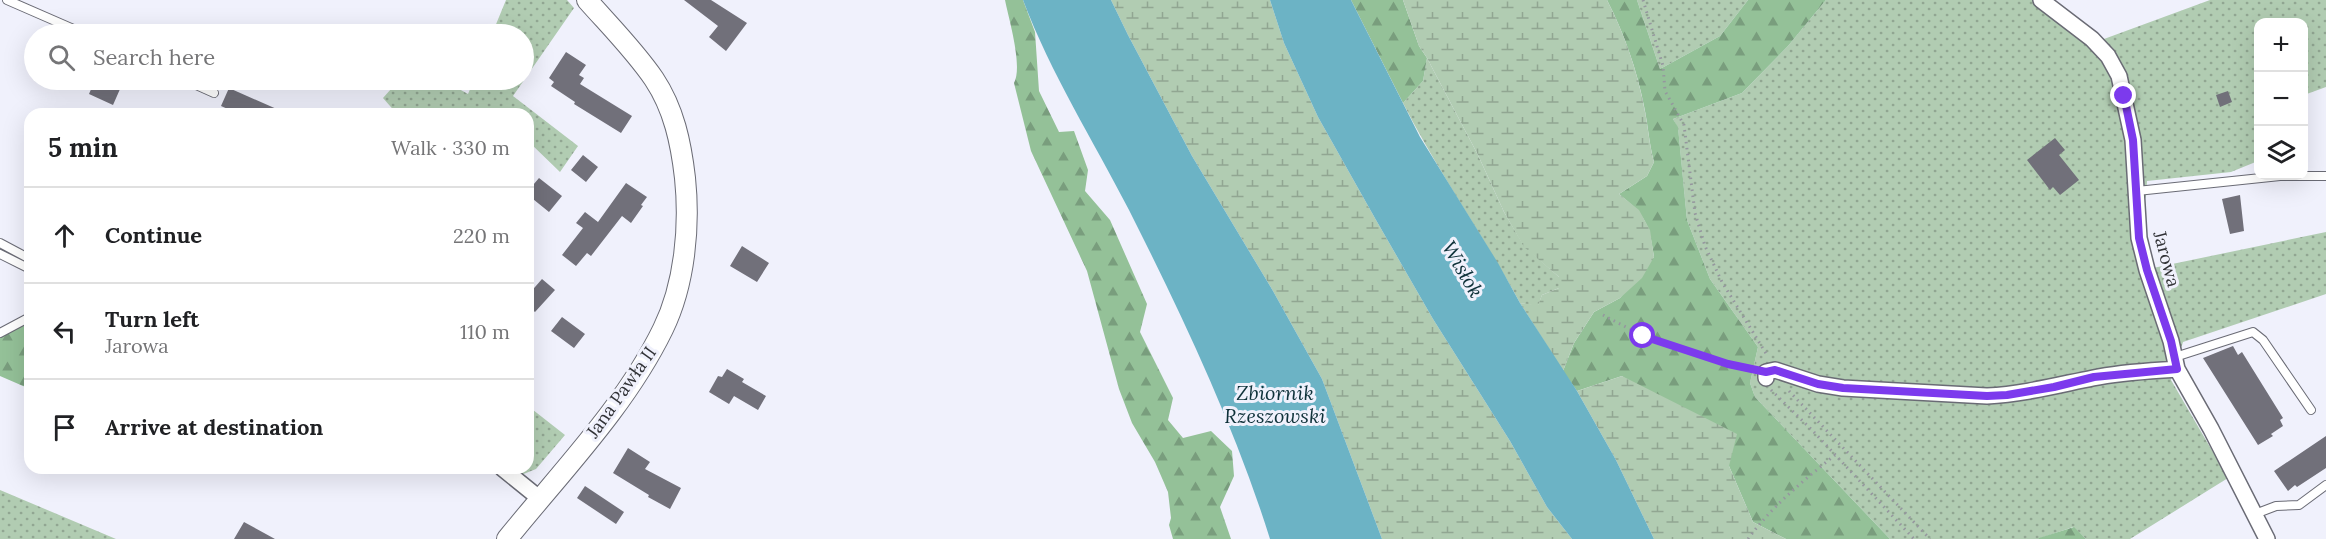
<!DOCTYPE html>
<html lang="en">
<head>
<meta charset="utf-8">
<style>
  :root { --surface:#fff; --page:#f6f6f6; --text:#202124; --muted:#757577; --line:#e0e0e0 }
  body { margin:0; font-family:Lora,serif; background:var(--page); color:var(--text) }
  .controls { position:absolute; right:18px; top:18px; display:grid; overflow:hidden; border-radius:12px; box-shadow:0 6px 24px #0002 }
  .controls button { width:54px; height:54px; display:grid; place-items:center; padding:0; border:0; border-bottom:2px solid var(--line); background:var(--surface); color:var(--text); font:30px sans-serif }
  .stop { position:absolute; width:18px; height:18px; margin:-14px; border:4px solid #7c3aed; border-radius:50%; background:#fff }
  .stop.end { background:#7c3aed; border-color:#fff; box-shadow:0 2px 6px #0008 }
  .list { margin:0; padding:0; list-style:none }
  h2 { display:flex; justify-content:space-between; align-items:center; height:78px; margin:0; padding:0 24px; font-size:26px }
  h2 small { font-size:20px; font-weight:400; color:var(--muted) }
  .list li { display:grid; grid-template-columns:39px 1fr auto; gap:18px; align-items:center; box-sizing:border-box; height:96px; padding:0 24px; border-top:2px solid var(--line) }
  .list b { display:block; font-size:22px; white-space:nowrap }
  .list p { margin:0; font-size:20px; white-space:nowrap; color:var(--muted) }
  .list em { font-size:20px; font-style:normal; color:var(--muted) }
  .icon { flex:none; width:33px; height:33px; fill:none; stroke:currentColor; stroke-width:2; stroke-linecap:round; stroke-linejoin:round }
  .map { position:relative; flex:none; width:2326px; height:539px; overflow:hidden }
  .search { position:absolute; background:var(--surface); box-shadow:0 6px 24px #0002; left:24px; top:24px; width:510px; height:66px; display:flex; align-items:center; gap:15px; box-sizing:border-box; padding:0 21px; border-radius:33px; color:var(--muted); font-size:22px }
  .panel { position:absolute; background:var(--surface); box-shadow:0 6px 24px #0002; left:24px; top:108px; width:510px; height:366px; border-radius:18px }
  .map>svg:first-child { display:block }
</style>
</head>
<body>
<div class="map">
<svg width="2326" height="539" viewBox="0 0 2326 539">
  <defs>
    <pattern id="green-dots" width="8" height="8" patternUnits="userSpaceOnUse" patternTransform="scale(1.5)"><rect width="8" height="8" fill="#b1ccb2"/><path d="M2 2h.1M6 6h.1" fill="none" stroke="#91a692" stroke-width="1.8" stroke-linecap="round"/></pattern>
    <pattern id="forest-firs" width="22" height="20" patternUnits="userSpaceOnUse" patternTransform="scale(1.5)"><rect width="22" height="20" fill="#94c198"/><path d="M5 1l3.5 6h-7zM16 11l3.5 6h-7z" fill="#799d7d"/></pattern>
    <pattern id="wetland-marsh" width="20" height="14" patternUnits="userSpaceOnUse" patternTransform="scale(1.5)"><rect width="20" height="14" fill="#b1ccb2"/><path d="M1 5h8M5 5V1M11 12h8M15 12V8" fill="none" stroke="#91a692"/></pattern>
  </defs>
  <rect width="100%" height="100%" fill="#f0f1fc"/>
  <path fill="url(#green-dots)" d="M 506,0 L 567,0 L 574,8 L 513,96 L 578,146 L 560,172 L 530,143 L 528,145 L 528,114 L 397,114 L 383,98 L 399,80 L 443,80 L 468,94 L 474,80 L 524,80 L 524,34 L 492,34 Z
    M 1637,0 L 1748,0 L 1720,36 L 1660,69 Z
    M 1826,0 L 2054,0 L 2104,39 L 2210,0 L 2326,0 L 2326,87 L 2304,95 L 2304,22 L 2258,22 L 2258,161 L 2231,172 L 2147,181 L 2146,196 L 2141,210 L 2153,268 L 2326,232 L 2326,294 L 2183,342 L 2171,380 L 2228,478 L 2130,539 L 2086,539 L 2073,527 L 2038,539 L 1890,539 L 1755,397 L 1750,383 L 1758,347 L 1710,279 L 1687,220 L 1678,128 L 1673,119 L 1742,93 L 1788,46 Z
    M 1427,58 L 1478,155 L 1504,212 L 1524,246 L 1559,277 L 1559,288 L 1542,295 L 1538,306 L 1520,303 C 1483,235 1438,172 1403,103 L 1423,81 Z
    M 528,406 L 565,435 L 536,469 L 521,475 L 512,468 L 528,468 Z
    M 0,490 L 116,539 L 0,539 Z"/>
  <path fill="url(#forest-firs)" d="M 1005,0 L 1023,0 L 1035,32 L 1039,91 L 1059,132 L 1074,131 L 1088,170 L 1085,191 L 1110,220 L 1147,304 L 1140,332 L 1173,398 L 1168,420 L 1183,438 L 1211,431 L 1232,451 L 1234,476 L 1220,507 L 1231,539 L 1173,539 L 1169,525 L 1171,518 L 1168,492 L 1155,462 L 1132,423 L 1119,389 L 1087,271 L 1031,151 L 1014,83 C 1023,66 1009,20 1005,0 Z
    M 1351,0 L 1403,0 L 1419,46 L 1427,58 L 1423,81 L 1403,103 Z
    M 1607,0 L 1637,0 L 1660,69 L 1720,36 L 1748,0 L 1826,0 L 1788,46 L 1742,93 L 1673,119 L 1678,127 L 1687,220 L 1710,279 L 1758,347 L 1750,383 L 1755,397 L 1890,539 L 1786,539 L 1753,522 L 1729,466 L 1622,376 L 1577,391 L 1563,371 L 1574,343 L 1594,312 L 1620,298 L 1654,257 C 1649,223 1646,216 1619,194 L 1647,176 L 1654,162 C 1649,143 1648,125 1644,106 C 1637,70 1624,33 1607,0 Z
    M 30,320 L 30,389 L 0,376 L 0,337 Z
    M 2074,527 L 2086,539 L 2038,539 L 2039,538 Z"/>
  <path fill="url(#wetland-marsh)" d="M 1111,0 L 1270,0 L 1284,43 L 1318,117 L 1376,220 L 1433,319 L 1510,441 L 1547,507 L 1572,539 L 1382,539 L 1322,379 L 1273,291 L 1192,156 L 1128,35 Z
    M 1403,0 L 1607,0 C 1624,33 1637,70 1644,107 C 1648,125 1649,144 1654,162 L 1647,176 L 1619,194 L 1639,210 L 1650,230 L 1654,257 L 1642,278 L 1620,298 L 1594,312 L 1574,343 L 1563,371 L 1520,303 L 1538,305 L 1542,295 L 1559,288 L 1559,277 L 1524,247 L 1504,212 L 1478,155 L 1427,58 L 1419,46 Z
    M 1622,376 L 1737,434 L 1729,466 L 1753,522 L 1786,539 L 1654,539 L 1616,460 L 1577,391 Z"/>
  <path fill="#6cb3c5" d="M 1023,0 L 1111,0 L 1128,35 L 1192,156 L 1273,291 L 1322,379 L 1382,539 L 1270,539 C 1235,427 1182,315 1129,210 C 1093,140 1051,74 1023,0 Z
    M 1270,0 L 1351,0 L 1420,137 L 1498,263 L 1520,303 L 1577,391 L 1616,460 L 1654,539 L 1572,539 L 1547,507 L 1510,441 L 1433,319 L 1376,220 L 1318,117 L 1284,43 Z"/>
  <path fill="#71707a" d="M 684,0 L 711,0 L 747,23 L 726,51 L 709,37 L 718,26 Z
    M 566,52 L 586,65 L 579,75 L 584,78 L 580,84 L 632,116 L 621,133 L 574,104 L 575,102 L 551,86 L 554,82 L 549,78 Z
    M 95,80 L 124,80 L 113,105 L 89,94 Z
    M 229,88 L 288,114 L 228,114 L 230,110 L 221,106 Z
    M 2228,91 L 2232,102 L 2220,107 L 2216,95 Z
    M 2055,138 L 2065,150 L 2059,155 L 2079,180 L 2060,195 L 2053,187 L 2050,190 L 2027,160 Z
    M 583,155 L 598,167 L 586,182 L 571,170 Z
    M 539,178 L 562,196 L 549,212 L 528,195 L 528,191 Z
    M 626,183 L 647,197 L 641,205 L 643,206 L 631,223 L 622,216 L 591,256 L 587,253 L 576,266 L 562,255 L 583,228 L 576,223 L 585,212 L 598,222 Z
    M 2240,195 L 2244,231 L 2230,234 L 2222,199 Z
    M 742,246 L 769,263 L 757,282 L 730,266 Z
    M 542,279 L 555,290 L 535,312 L 528,306 L 528,295 Z
    M 562,317 L 585,334 L 574,348 L 551,331 Z
    M 2233,346 L 2238,355 L 2242,352 L 2283,418 L 2280,420 L 2283,426 L 2271,434 L 2273,436 L 2258,445 L 2203,358 Z
    M 727,369 L 744,379 L 742,382 L 766,396 L 758,410 L 734,396 L 729,404 L 709,392 L 718,376 L 722,377 Z
    M 2326,436 L 2326,468 L 2297,487 L 2295,485 L 2288,491 L 2274,471 Z
    M 628,448 L 650,462 L 645,469 L 681,488 L 670,509 L 648,497 L 649,495 L 613,473 Z
    M 585,486 L 624,512 L 616,524 L 577,498 Z
    M 244,522 L 275,539 L 234,539 Z"/>
  <g fill="none" stroke-linecap="round" stroke-linejoin="round">
    <g stroke="#6a6b75" stroke-width="10">
      <path id="service" d="M 7,0 L 85,34
        M 185,80 L 214,93
        M 2137,191 L 2280,176 L 2326,176
        M 0,243 L 30,259
        M 0,254 L 30,269
        M 0,333 L 30,317
        M 2175,357 L 2253,332 L 2263,340 L 2311,410
        M 2255,514 L 2276,506 L 2299,505 L 2326,485"/>
    </g>
    <g stroke="#6a6b75" stroke-width="18">
      <path id="minor" d="M 2041,0 L 2092,39 L 2108,56 L 2119,76 L 2133,140 L 2139,238 L 2147,270 L 2171,341 L 2177,369 L 2211,429 L 2267,539
        M 1766,378 L 1766,372 L 1775,370 L 1818,384 L 1843,388 L 1987,396 C 2024,394 2058,385 2093,378 C 2121,372 2149,371 2177,369
        M 502,468 L 539,498"/>
    </g>
    <g stroke="#6a6b75" stroke-width="22">
      <path id="tertiary" d="M 507,539 C 561,472 625,407 663,329 C 685,284 690,226 685,178 C 681,143 674,109 654,79 C 635,51 610,26 587,0"/>
    </g>
    <path stroke="#95969e" stroke-width="3" stroke-dasharray="1.5 4.5" stroke-linecap="butt" d="M 1643,0 L 1663,66 L 1665,91 L 1684,125 L 1695,213 L 1705,246 L 1722,282 L 1767,355
      M 1603,315 L 1643,336 L 1728,364 L 1753,369
      M 1771,390 L 1812,430 L 1914,539
      M 1789,391 L 1930,539
      M 1748,539 C 1772,506 1803,481 1835,455"/>
    <use href="#service" stroke="#fff" stroke-width="8"/>
    <use href="#minor" stroke="#fff" stroke-width="15"/>
    <use href="#tertiary" stroke="#fff" stroke-width="20"/>
  </g>
  <g fill="none" stroke-linecap="round" stroke-linejoin="round">
    <path stroke="#7c3aed" stroke-width="8" d="M 1643,336 L 1728,364 L 1766,372 L 1775,370 L 1818,384 L 1843,388 L 1987,396 L 2007,395 L 2054,387 L 2094,377 L 2177,369 L 2171,341 L 2147,270 L 2139,238 L 2133,140 L 2124,96"/>
  </g>
  <g text-anchor="middle" dominant-baseline="central" stroke-width="6" stroke-linejoin="round" paint-order="stroke">
    <g font-size="18" fill="#313236" stroke="#f0f1fc">
      <text transform="translate(2167 259) rotate(75)">Jarowa</text>
      <text transform="translate(621 392) rotate(-55)">Jana Pawła II</text>
    </g>
    <g font-size="20" font-style="italic" fill="#0e3139" stroke="#f0f1fc">
      <text transform="translate(1463 269) rotate(60)">Wisłok</text>
      <text x="1275" y="392">Zbiornik<tspan x="1275" dy="23">Rzeszowski</tspan></text>
    </g>
  </g>
</svg>
<div class="controls">
<button>+</button>
<button>−</button>
<button><svg class="icon" aria-label="layers" viewBox="0 0 24 24"><path d="M12 4l9 5-9 5-9-5zM3 14l9 5 9-5"/></svg></button>
</div>
<div class="stop" style="left:1643px;top:336px"></div>
<div class="stop end" style="left:2124px;top:96px"></div>
<div class="search"><svg class="icon" aria-label="search" viewBox="0 0 24 24"><circle cx="10" cy="10" r="6"/><path d="M15 15l6 6"/></svg>Search here</div>
<section class="panel">
<h2>5 min<small>Walk · 330 m</small></h2>
<ul class="list">
<li><svg class="icon" aria-label="ahead" viewBox="0 0 24 24"><path d="M12 20V5M6 11l6-6 6 6"/></svg><div><b>Continue</b></div><em>220 m</em></li>
<li><svg class="icon" aria-label="left" viewBox="0 0 24 24"><path d="M17 20v-9H6M10 6l-5 5 5 5"/></svg><div><b>Turn left</b><p>Jarowa</p></div><em>110 m</em></li>
<li><svg class="icon" aria-label="arrive" viewBox="0 0 24 24"><path d="M6 21V4h12l-3 4 3 4H6"/></svg><div><b>Arrive at destination</b></div></li>
</ul>
</section>
</div>
</body>
</html>
